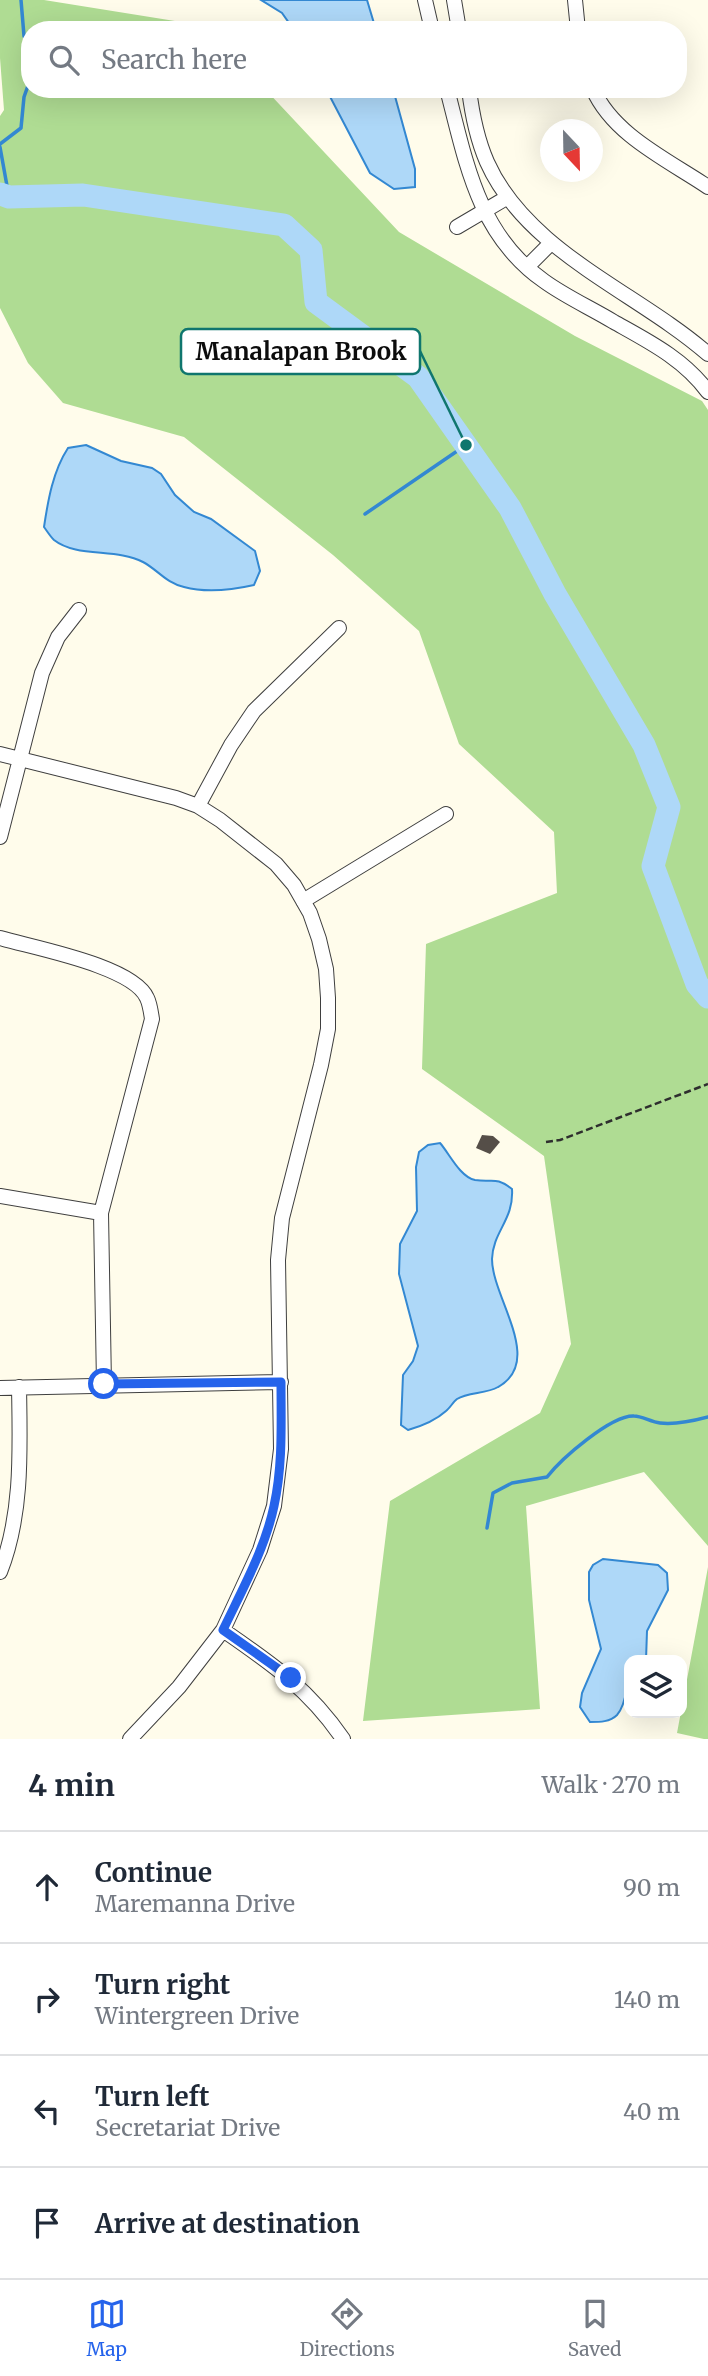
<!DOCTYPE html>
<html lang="en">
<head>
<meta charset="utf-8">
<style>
  :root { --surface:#fff; --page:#f6f6f7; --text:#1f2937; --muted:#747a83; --line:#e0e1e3; --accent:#2563eb }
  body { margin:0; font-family:Merriweather,serif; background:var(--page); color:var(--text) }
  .controls { position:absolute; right:21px; bottom:21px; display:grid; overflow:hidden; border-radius:14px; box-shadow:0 7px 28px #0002 }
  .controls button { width:63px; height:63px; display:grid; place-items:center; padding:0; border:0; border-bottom:2px solid var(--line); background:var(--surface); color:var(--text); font:35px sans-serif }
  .compass { position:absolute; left:540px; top:119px; width:63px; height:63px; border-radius:50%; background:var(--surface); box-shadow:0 7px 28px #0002; rotate:158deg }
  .stop { position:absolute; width:21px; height:21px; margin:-16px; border:5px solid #2563eb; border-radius:50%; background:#fff }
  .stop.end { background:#2563eb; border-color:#fff; box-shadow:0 2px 7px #0008 }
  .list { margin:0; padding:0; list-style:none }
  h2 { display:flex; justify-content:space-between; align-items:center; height:91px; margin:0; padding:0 28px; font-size:30px }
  h2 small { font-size:23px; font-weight:400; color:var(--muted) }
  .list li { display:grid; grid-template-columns:46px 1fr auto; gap:21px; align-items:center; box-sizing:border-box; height:112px; padding:0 28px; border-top:2px solid var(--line) }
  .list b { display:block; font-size:26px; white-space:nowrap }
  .list p { margin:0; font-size:23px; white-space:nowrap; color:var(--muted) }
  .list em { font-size:23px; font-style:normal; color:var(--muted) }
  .icon { flex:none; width:38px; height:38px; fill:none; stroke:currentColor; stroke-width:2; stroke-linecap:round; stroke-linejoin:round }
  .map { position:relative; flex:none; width:708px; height:1739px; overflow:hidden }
  .search { position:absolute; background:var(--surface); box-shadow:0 7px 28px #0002; left:21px; right:21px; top:21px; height:77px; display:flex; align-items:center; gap:18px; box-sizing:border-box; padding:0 24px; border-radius:28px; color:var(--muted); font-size:26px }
  .sheet { height:539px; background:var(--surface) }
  nav { display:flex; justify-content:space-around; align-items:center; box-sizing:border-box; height:98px; border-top:2px solid var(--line); background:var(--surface); font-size:19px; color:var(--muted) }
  nav a { display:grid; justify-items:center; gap:4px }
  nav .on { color:var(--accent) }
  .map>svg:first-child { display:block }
</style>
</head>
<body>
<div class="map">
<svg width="708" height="1739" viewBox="0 0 708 1739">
  <rect width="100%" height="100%" fill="#fffceb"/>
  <path fill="#afdc93" d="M 0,0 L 44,0 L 206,26 L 209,30 L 30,30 L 30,89 L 265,89 L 399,232 L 575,336 L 702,401 L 708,410 L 708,1546 L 644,1472 L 526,1506 L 540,1709 L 363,1721 L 390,1501 L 540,1413 L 571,1344 L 544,1156 L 422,1069 L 426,944 L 557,893 L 554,832 L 459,744 L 419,631 L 333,555 L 184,437 L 63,403 L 28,363 L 0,308 L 0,116 L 4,110 L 0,58 Z
    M 708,1567 L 708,1739 L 704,1739 L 677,1733 Z"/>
  <path fill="#aed8f8" stroke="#3388d2" stroke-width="2" d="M 261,0 L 367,0 L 376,30 L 294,30 L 282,13 Z
    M 326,89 L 393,89 L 415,169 L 415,187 L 394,189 L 370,173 Z
    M 86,445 L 121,461 L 152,468 L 161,474 L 175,495 L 194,512 L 211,519 L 255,551 L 260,571 L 254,585 C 232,590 206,593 184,587 C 166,583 158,570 143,562 C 116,548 77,558 54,540 C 50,536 47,531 44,527 C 48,500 53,471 68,448 Z
    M 440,1143 C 449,1153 460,1177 475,1180 C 493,1183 495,1176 512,1189 C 514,1220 493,1231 492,1259 C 492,1298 545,1361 498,1387 C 486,1394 468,1392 457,1399 C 453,1402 450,1408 446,1411 C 435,1421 422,1426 408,1430 L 401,1425 L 403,1375 L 413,1361 L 418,1346 L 399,1274 L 400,1244 L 417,1211 L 416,1167 L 419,1152 L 428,1145 Z
    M 603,1559 L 658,1565 L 667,1573 L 668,1590 L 647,1631 L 646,1660 L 629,1660 C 629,1674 627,1704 617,1715 C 610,1722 600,1722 590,1722 L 580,1707 L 582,1693 L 601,1649 L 589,1600 L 589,1572 L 593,1565 Z"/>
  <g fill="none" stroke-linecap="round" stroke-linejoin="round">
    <path stroke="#3388d2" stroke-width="3.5" d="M 21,0 L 24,36 L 30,49
      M 0,144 L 21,128 L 24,97 L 30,80
      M 0,147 L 9,197
      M 365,514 L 466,445
      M 487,1528 L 493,1493 L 512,1483 L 547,1477 C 561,1459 611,1415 634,1416 C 642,1416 651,1422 660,1423 C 676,1425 693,1421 708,1417"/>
    <path stroke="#aed8f8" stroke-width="23" d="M 0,194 L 9,197 L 83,195 L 284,225 L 311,250 L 316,302 L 418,377 L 510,508 L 555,594 L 644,745 L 669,807 L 653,866 L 697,984 L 708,997"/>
  </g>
  <path fill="#554e48" d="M 482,1135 L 493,1136 L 500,1142 L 490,1154 L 476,1148 Z"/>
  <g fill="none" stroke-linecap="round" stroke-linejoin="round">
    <g stroke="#3f3f3f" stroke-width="16">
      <path id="minor" d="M 425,0 L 432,30
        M 454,0 L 459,30
        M 575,0 L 578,30
        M 447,89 C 466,162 478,235 544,281 C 566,297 591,308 614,322 C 648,341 684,359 708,392
        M 469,89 C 472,114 477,139 487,162 C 527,252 637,292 708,354
        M 593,89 C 613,135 668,160 708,187
        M 457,227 L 508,197
        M 527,267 L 551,243
        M 0,754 L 176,798 L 198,806 L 220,820 L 276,864 L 294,885 L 310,913 L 319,939 L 326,969 L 328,998 L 328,1029 L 321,1065 L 282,1218 L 278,1260 L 281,1449 L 274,1506 L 260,1550 L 223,1630 L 179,1687 L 130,1739
        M 198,806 L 231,745 L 254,711 L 339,628
        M 0,837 L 42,673 L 58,637 L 79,610
        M 303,901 L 446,814
        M 0,938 C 34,948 133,966 147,998 C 150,1004 151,1013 152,1019 L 101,1213 L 0,1196
        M 101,1213 L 104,1384
        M 0,1388 L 281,1382
        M 0,1572 C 23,1514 20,1448 19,1387
        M 223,1630 C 272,1664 309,1689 343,1739"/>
    </g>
    <path stroke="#2e2e2e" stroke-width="2.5" stroke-dasharray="7 3.5" stroke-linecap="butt" d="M 546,1142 L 560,1140 L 708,1084"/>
    <use href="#minor" stroke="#fff" stroke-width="14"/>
  </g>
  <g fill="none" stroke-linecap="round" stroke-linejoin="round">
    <path stroke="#2563eb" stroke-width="9" d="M 104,1384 L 281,1382 C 281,1423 283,1465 274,1506 C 265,1549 242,1590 223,1630 L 291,1678"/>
  </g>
  <path fill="none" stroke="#0f766e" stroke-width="2.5" d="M466 445L420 351"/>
  <circle fill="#0f766e" stroke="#fff" stroke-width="2.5" cx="466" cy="445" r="7"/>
  <rect fill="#fff" stroke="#0f766e" stroke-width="2.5" x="181" y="329" width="239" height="45" rx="7"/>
  <g font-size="24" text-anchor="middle" font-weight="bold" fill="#0c0c0c">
    <text x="301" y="360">Manalapan Brook</text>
  </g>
</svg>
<div class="controls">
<button><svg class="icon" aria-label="layers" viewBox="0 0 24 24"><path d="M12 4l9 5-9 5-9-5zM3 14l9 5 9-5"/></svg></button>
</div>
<svg class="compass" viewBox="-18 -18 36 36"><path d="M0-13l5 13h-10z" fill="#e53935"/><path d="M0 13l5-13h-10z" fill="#747a83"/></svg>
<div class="stop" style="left:104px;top:1384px"></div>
<div class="stop end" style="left:291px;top:1678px"></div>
<div class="search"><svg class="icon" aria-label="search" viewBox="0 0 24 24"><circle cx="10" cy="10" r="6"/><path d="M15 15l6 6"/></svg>Search here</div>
</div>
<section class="sheet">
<h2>4 min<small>Walk · 270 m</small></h2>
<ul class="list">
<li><svg class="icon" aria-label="ahead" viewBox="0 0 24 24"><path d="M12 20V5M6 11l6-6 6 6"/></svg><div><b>Continue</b><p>Maremanna Drive</p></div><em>90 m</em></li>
<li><svg class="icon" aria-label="right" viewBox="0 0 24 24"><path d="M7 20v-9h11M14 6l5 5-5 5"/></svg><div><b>Turn right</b><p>Wintergreen Drive</p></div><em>140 m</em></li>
<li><svg class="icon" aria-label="left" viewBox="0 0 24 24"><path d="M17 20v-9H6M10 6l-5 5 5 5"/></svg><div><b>Turn left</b><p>Secretariat Drive</p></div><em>40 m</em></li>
<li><svg class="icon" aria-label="arrive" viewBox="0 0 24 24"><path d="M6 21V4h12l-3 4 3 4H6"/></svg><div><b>Arrive at destination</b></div></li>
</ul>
</section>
<nav>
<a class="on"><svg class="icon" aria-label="map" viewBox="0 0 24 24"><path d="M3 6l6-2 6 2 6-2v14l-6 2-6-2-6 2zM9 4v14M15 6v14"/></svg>Map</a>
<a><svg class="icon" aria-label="directions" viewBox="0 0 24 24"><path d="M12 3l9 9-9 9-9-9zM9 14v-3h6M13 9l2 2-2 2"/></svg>Directions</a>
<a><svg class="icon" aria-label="saved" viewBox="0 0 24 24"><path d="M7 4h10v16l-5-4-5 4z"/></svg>Saved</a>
</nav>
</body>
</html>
